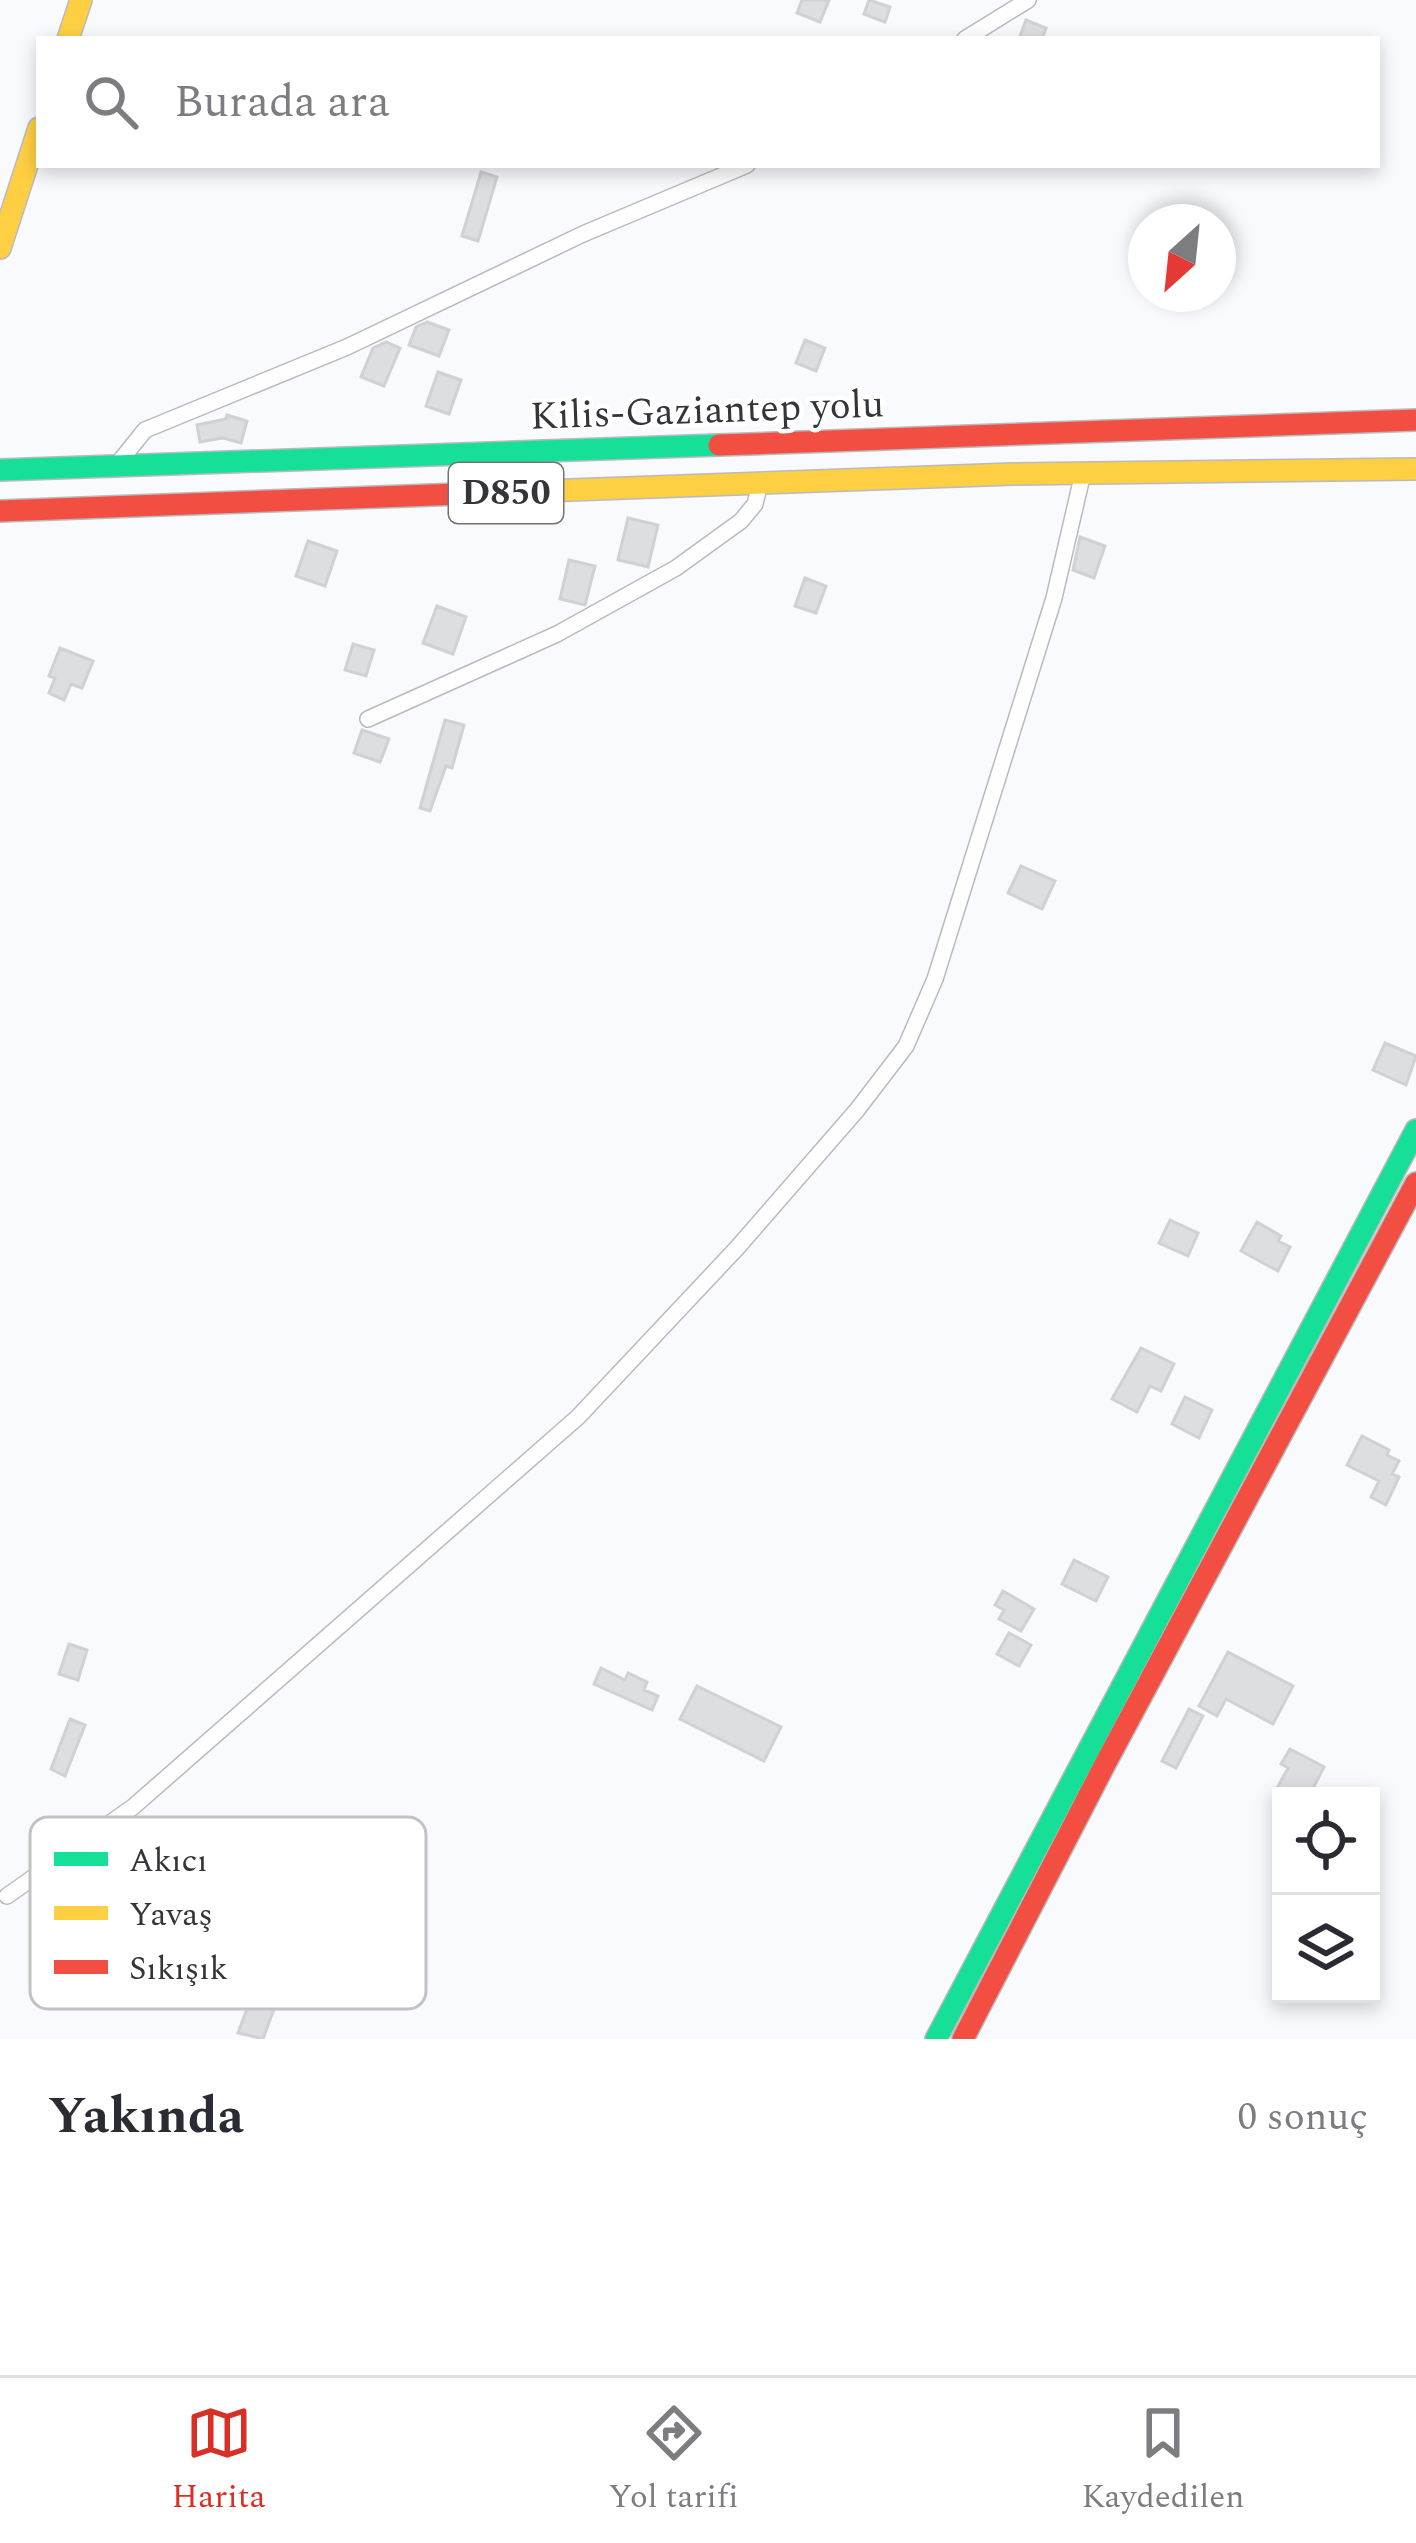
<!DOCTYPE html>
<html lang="tr">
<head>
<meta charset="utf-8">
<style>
  :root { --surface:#fff; --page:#f7f7f7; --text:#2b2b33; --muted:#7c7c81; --line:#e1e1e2; --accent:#d93025 }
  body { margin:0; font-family:Spectral,serif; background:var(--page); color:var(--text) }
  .controls { position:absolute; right:36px; bottom:36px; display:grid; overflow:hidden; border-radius:0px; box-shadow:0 6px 18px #0003 }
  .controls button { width:108px; height:108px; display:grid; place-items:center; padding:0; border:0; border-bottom:3px solid var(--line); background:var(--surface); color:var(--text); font:60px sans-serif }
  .compass { position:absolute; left:1128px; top:204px; width:108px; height:108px; border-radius:50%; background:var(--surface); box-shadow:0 6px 18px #0003; rotate:207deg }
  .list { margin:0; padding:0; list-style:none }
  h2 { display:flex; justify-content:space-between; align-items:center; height:156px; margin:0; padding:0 48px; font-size:51px }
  h2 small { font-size:39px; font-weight:400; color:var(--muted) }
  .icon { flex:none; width:66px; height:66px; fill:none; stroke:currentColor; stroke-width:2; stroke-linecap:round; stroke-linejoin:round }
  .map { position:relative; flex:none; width:1416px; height:2039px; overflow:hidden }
  .search { position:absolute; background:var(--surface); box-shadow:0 6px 18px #0003; left:36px; right:36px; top:36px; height:132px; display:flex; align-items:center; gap:30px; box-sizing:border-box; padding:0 42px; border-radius:0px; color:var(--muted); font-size:45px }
  .sheet { height:336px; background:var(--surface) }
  nav { display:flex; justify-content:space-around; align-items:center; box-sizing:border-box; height:168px; border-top:3px solid var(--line); background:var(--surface); font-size:33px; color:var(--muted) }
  nav a { display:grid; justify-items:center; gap:6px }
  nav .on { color:var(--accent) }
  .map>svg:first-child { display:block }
</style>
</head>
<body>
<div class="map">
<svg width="1416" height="2039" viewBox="0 0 1416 2039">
  <rect width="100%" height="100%" fill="#f9fafe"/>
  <path fill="#dddee1" stroke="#d0d1d4" stroke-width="3" d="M 802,0 L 829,0 L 820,22 L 797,13 Z
    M 869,0 L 890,7 L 885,22 L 864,14 Z
    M 1026,20 L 1046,28 L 1042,39 L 1019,39 Z
    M 481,172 L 497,177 L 478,241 L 462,236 Z
    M 427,322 L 449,330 L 439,356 L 409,345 L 416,327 Z
    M 805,340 L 825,348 L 816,371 L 796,363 Z
    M 386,342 L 400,348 L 384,386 L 361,377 L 373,348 Z
    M 438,372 L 461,380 L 449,414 L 426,406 Z
    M 227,415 L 247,421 L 241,443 L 223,438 L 200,442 L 197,425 L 226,419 Z
    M 628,518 L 658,525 L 648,567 L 618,560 Z
    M 1080,537 L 1105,546 L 1094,578 L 1073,570 Z
    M 308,541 L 337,551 L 325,586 L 296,576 Z
    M 569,560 L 595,566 L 585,605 L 560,599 Z
    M 805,578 L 826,586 L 816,613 L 795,606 Z
    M 437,606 L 466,617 L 453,654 L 423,643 Z
    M 353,644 L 374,650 L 366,676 L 345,670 Z
    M 60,648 L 93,661 L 82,688 L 71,684 L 64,700 L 49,693 L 55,678 L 49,676 Z
    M 445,720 L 464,725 L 452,768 L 446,766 L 430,811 L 420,808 Z
    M 362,730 L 389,739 L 380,762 L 354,753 Z
    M 1021,866 L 1055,881 L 1042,909 L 1008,893 Z
    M 1385,1043 L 1416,1056 L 1406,1085 L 1373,1070 Z
    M 1170,1220 L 1198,1233 L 1188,1256 L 1159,1243 Z
    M 1257,1222 L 1281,1236 L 1278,1241 L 1290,1247 L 1278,1271 L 1241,1251 Z
    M 1141,1348 L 1174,1364 L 1161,1391 L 1150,1386 L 1137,1412 L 1112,1399 Z
    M 1185,1397 L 1212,1410 L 1199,1438 L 1172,1424 Z
    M 1362,1436 L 1389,1450 L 1387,1455 L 1399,1461 L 1392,1474 L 1399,1477 L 1386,1505 L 1371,1497 L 1379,1481 L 1347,1465 Z
    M 1074,1560 L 1108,1577 L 1096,1601 L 1062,1584 Z
    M 1003,1591 L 1034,1609 L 1021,1631 L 999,1619 L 1004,1610 L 995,1605 Z
    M 1009,1633 L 1031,1645 L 1019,1666 L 997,1654 Z
    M 69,1644 L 87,1650 L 78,1680 L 59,1674 Z
    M 1228,1652 L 1293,1686 L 1273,1724 L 1226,1699 L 1217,1716 L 1199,1706 Z
    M 601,1668 L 625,1680 L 628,1673 L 647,1682 L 644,1690 L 658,1696 L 652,1710 L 594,1684 Z
    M 697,1686 L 781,1727 L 764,1761 L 680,1719 Z
    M 1189,1709 L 1203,1716 L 1176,1768 L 1162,1761 Z
    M 70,1719 L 85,1725 L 65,1776 L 51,1769 Z
    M 1290,1749 L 1324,1767 L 1309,1796 L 1288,1796 L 1276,1790 L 1288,1768 L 1281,1764 Z
    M 250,2001 L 274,2009 L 263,2039 L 238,2033 Z"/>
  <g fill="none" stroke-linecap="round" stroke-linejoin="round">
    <g stroke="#b9babd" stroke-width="18">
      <path id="street" d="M 965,39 L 1028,0
        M 116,466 L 145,430 L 347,347 L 583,234 L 747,165
        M 368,719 L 557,634 L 676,568 L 741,521 L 755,504 L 760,483
        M 7,1896 L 133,1807 L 578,1417 L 737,1248 L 857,1110 L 906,1046 L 935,979 L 1054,598 L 1083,473"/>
    </g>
    <g stroke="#b9babd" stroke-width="24">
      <path id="fast" d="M 0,470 L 719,445
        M 936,2039 L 1416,1130"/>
    </g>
    <g stroke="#b9babd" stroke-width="24">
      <path id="slow" d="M 68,39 L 81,0
        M 0,248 L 39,128
        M 487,493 L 1012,474 L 1416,469"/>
    </g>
    <g stroke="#b9babd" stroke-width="24">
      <path id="jam" d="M 719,445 L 1416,420
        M 0,511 L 487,493
        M 963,2039 L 1104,1766 L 1416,1183"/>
    </g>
    <use href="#street" stroke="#fefeff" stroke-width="15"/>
    <use href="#fast" stroke="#16e098" stroke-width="21"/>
    <use href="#slow" stroke="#ffcf43" stroke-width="21"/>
    <use href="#jam" stroke="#f24e42" stroke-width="21"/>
  </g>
  <g text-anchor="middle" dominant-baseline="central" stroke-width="9" stroke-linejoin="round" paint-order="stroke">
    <rect fill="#fff" stroke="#717274" stroke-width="3" x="449" y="463" width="114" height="60" rx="9"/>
    <g font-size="36" font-weight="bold" fill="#343538">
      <text x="506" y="493">D850</text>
    </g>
    <g font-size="39" fill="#343538" stroke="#fff">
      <text transform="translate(707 411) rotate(-2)">Kilis-Gaziantep yolu</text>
    </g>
  </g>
  <rect x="30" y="1817" width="396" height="192" rx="18" fill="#fff" stroke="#c2c2c3" stroke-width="3"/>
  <rect x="54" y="1852" width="54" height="14" fill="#16e098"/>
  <rect x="54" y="1906" width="54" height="14" fill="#ffcf43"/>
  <rect x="54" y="1960" width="54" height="14" fill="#f24e42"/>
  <g font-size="33" fill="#343538">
    <text x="129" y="1871">Akıcı</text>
    <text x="129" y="1925">Yavaş</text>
    <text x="129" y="1979">Sıkışık</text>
  </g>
</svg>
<div class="controls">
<button><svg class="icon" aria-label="locate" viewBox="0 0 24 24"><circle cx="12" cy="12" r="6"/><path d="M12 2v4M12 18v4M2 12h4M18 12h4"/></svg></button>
<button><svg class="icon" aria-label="layers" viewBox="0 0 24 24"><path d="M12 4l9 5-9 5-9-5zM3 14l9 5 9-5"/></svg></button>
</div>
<svg class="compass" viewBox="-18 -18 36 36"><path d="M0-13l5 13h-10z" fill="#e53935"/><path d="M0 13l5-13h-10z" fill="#7c7c81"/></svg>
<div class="search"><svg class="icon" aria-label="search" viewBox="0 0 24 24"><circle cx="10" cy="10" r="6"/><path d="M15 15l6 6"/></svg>Burada ara</div>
</div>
<section class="sheet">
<h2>Yakında<small>0 sonuç</small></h2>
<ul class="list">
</ul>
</section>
<nav>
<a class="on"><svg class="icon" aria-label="map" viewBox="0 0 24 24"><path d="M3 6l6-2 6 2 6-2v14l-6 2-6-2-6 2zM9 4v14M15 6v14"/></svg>Harita</a>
<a><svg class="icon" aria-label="directions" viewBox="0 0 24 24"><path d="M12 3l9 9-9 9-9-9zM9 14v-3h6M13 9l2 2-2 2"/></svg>Yol tarifi</a>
<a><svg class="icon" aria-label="saved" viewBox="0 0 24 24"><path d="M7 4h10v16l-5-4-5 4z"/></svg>Kaydedilen</a>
</nav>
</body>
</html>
